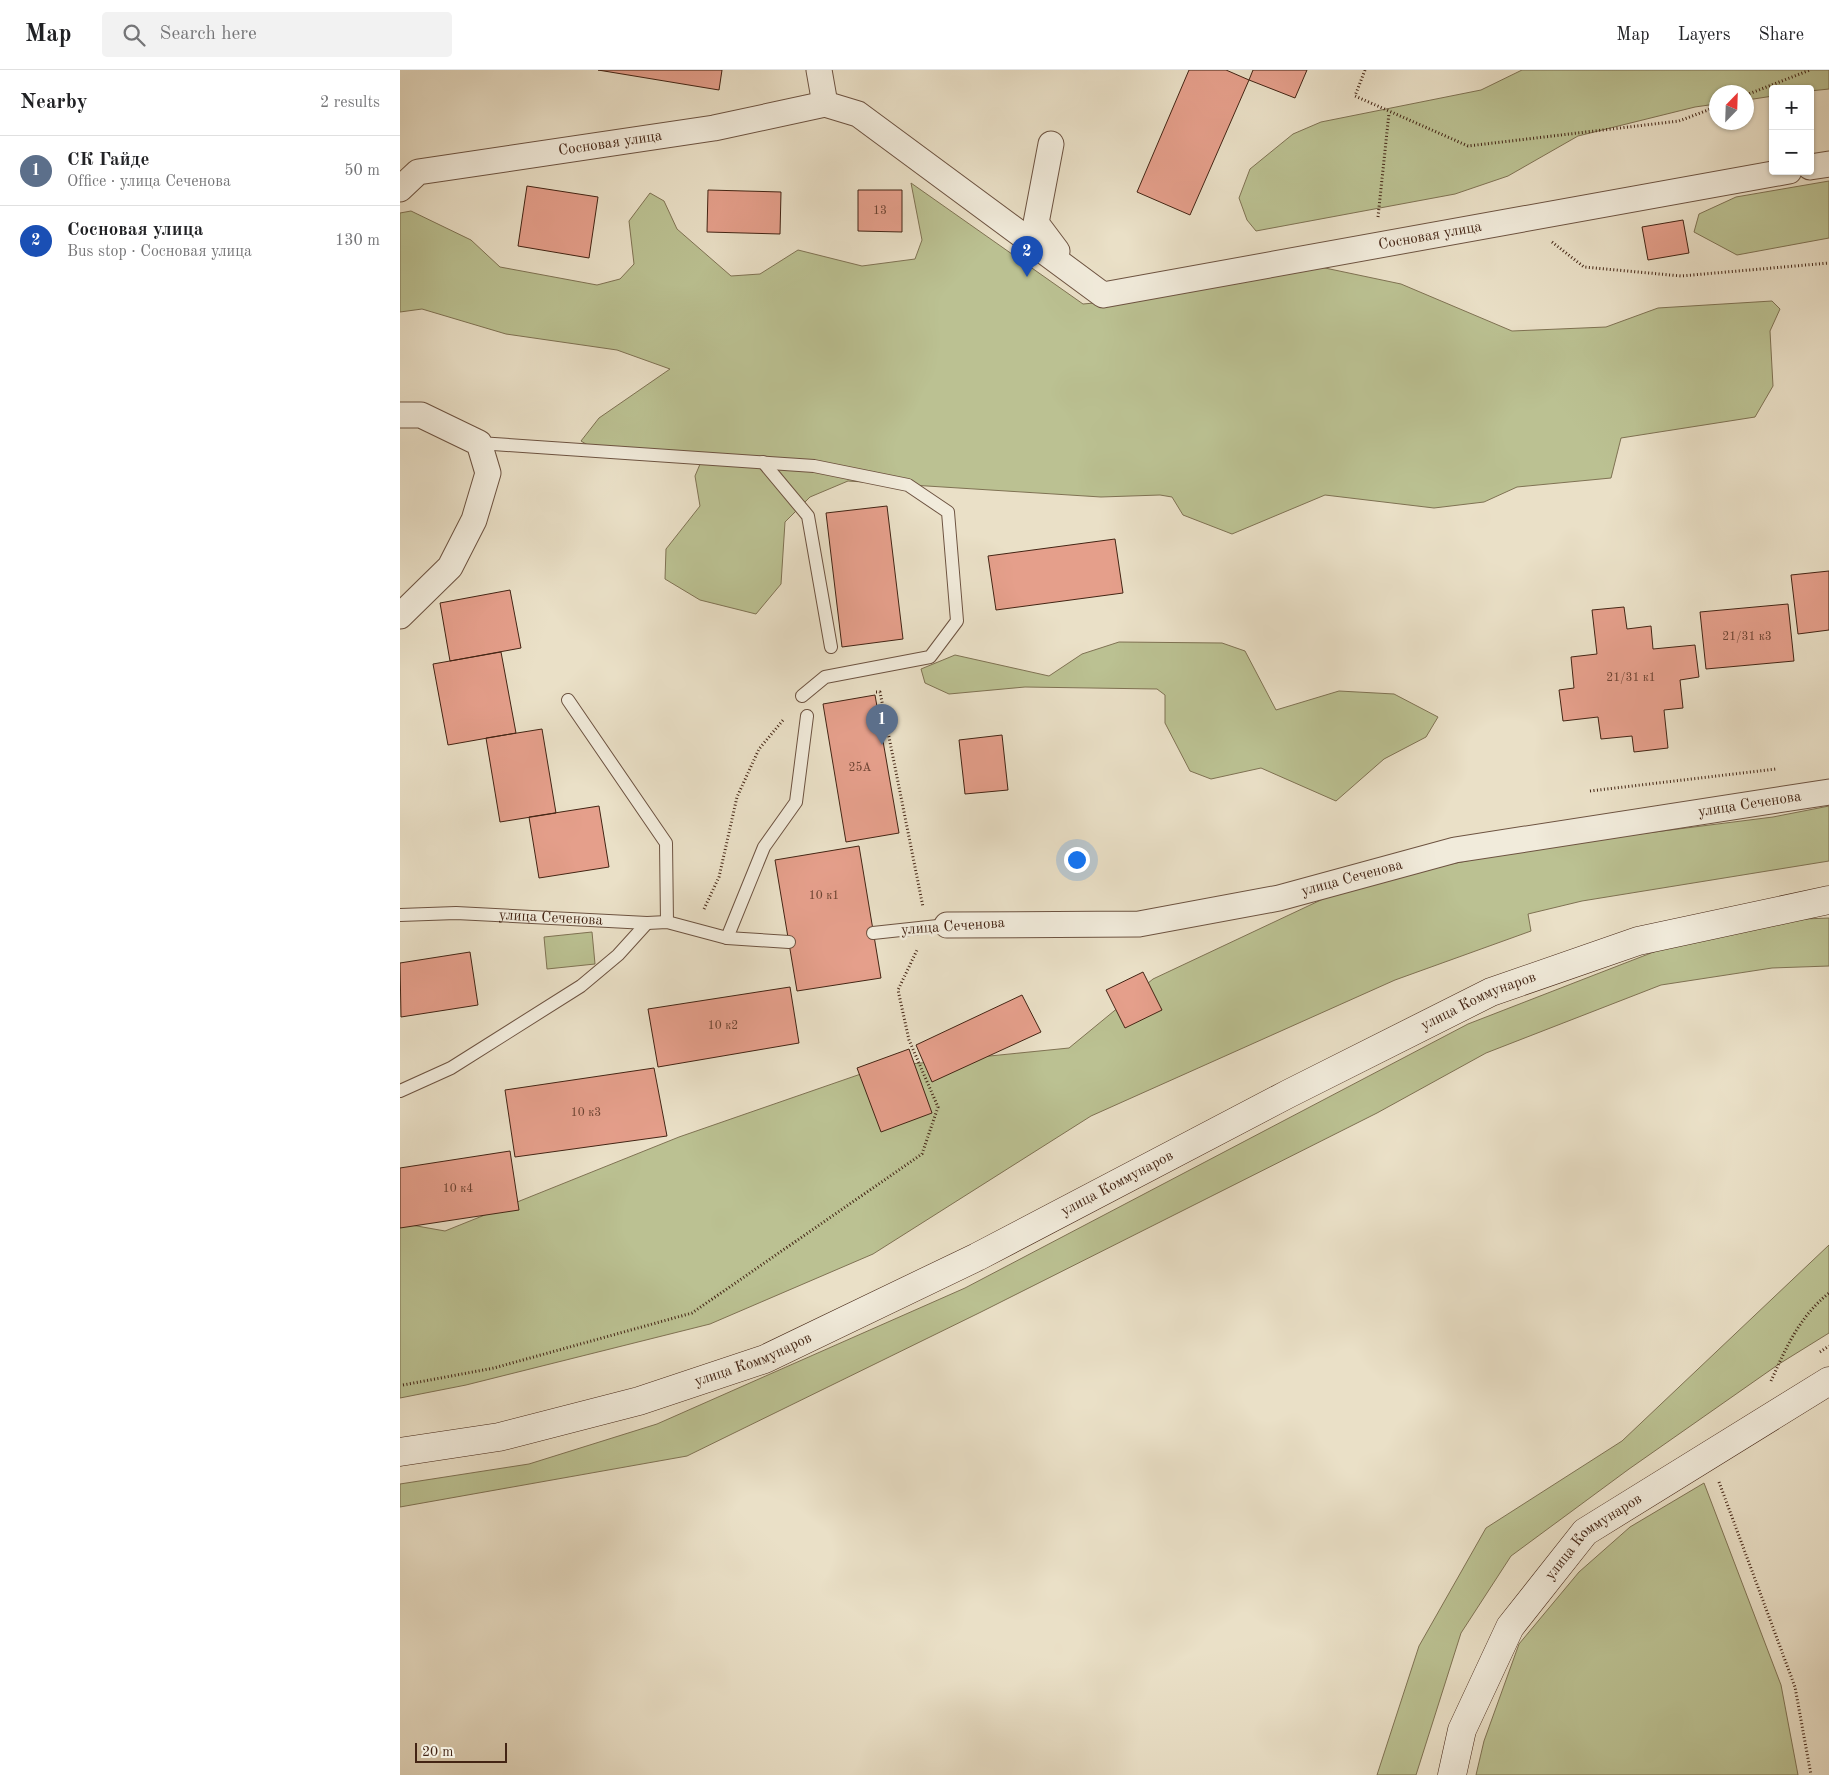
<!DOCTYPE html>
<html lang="en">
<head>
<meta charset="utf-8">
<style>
  :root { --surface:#fff; --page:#f2f2f2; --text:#202124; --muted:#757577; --line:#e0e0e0; --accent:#8f2418 }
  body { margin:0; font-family:"Old Standard TT",serif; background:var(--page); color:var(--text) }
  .controls { position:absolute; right:15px; top:15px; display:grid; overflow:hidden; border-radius:5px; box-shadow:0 1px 4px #0004 }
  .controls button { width:45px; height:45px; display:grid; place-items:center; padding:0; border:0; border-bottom:1px solid var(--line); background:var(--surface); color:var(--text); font:25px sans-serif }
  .compass { position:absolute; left:1309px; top:15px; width:45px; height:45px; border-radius:50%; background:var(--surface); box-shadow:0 1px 4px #0004; rotate:23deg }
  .scale { position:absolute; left:15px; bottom:12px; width:92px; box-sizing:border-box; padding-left:5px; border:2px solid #432414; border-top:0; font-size:14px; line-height:18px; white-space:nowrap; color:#432414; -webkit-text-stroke:4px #f1ebdb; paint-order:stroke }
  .you { position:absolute; left:676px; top:789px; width:18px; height:18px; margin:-12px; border:4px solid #fff; border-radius:50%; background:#1a73e8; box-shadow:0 0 0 8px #1a73e833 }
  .badge { display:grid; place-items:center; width:32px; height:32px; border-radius:50%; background:var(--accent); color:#fff; font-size:16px; font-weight:700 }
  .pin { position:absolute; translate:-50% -41px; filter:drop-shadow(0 1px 2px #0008) }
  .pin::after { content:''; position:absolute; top:26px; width:18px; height:15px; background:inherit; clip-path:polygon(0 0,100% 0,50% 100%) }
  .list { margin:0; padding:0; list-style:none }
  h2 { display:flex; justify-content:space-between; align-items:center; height:65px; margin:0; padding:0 20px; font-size:21px }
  h2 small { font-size:16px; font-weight:400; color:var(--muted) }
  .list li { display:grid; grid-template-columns:32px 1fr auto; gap:15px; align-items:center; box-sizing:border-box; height:70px; padding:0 20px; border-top:1px solid var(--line) }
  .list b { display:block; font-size:19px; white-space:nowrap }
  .list p { margin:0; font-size:16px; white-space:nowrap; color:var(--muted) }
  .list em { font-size:16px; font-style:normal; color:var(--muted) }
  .icon { flex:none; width:28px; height:28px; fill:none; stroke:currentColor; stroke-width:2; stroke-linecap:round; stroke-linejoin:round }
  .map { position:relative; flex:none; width:1429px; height:1705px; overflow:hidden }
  header { display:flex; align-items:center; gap:30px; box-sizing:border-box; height:70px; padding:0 25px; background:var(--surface); border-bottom:1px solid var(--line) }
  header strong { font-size:24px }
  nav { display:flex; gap:28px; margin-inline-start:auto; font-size:18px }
  .search { width:350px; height:45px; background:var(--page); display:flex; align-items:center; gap:12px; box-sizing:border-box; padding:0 18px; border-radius:5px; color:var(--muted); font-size:19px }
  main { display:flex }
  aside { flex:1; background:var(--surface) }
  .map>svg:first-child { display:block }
</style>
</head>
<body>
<header>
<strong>Map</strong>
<div class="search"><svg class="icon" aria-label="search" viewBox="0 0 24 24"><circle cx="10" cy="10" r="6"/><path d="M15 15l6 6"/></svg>Search here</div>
<nav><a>Map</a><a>Layers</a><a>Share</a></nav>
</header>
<main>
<aside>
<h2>Nearby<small>2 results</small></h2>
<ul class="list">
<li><span class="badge" style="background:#5c6f8a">1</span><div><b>СК Гайде</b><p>Office · улица Сеченова</p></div><em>50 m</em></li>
<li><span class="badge" style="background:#1a4fb4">2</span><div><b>Сосновая улица</b><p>Bus stop · Сосновая улица</p></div><em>130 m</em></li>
</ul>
</aside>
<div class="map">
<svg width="1429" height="1705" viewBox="0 0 1429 1705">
  <rect width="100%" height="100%" fill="#eae0c7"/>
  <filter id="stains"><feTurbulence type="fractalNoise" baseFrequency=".004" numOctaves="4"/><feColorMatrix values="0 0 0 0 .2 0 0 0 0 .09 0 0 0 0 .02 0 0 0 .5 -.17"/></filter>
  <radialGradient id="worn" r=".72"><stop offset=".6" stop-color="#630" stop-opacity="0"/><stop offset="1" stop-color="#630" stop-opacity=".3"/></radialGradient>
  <path fill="#bbc192" stroke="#7f7253" d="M 1122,0 L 1429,0 L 1429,19 L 1410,21 L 1410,19 L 1373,19 L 1373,26 L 1347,30 L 1346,22 L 1316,22 L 1316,34 L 1295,37 L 1178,66 L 1108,106 L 1055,124 L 856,161 L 847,150 L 839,128 L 850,99 L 893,64 L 921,52 L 1081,20 Z
    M 1429,111 L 1429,168 L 1337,185 L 1294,162 L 1299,144 L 1336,127 Z
    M 511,113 L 683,234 L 761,227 L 906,194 L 1001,214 L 1112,261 L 1206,257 L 1258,238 L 1372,231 L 1380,239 L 1370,261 L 1373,316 L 1355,347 L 1221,368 L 1211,408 L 1117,417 L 1084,432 L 1034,438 L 925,425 L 832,464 L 783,445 L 772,427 L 760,425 L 701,427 L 448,411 L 410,427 L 385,452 L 381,514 L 356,544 L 300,530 L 265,509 L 266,479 L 300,436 L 295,406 L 303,387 L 199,382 L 181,371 L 199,348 L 270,299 L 217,280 L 106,264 L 22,239 L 0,242 L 0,143 L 11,141 L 71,170 L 100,197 L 197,215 L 220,209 L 234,194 L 229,151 L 250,123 L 264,131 L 277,159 L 331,206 L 360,204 L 398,180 L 462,196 L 515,189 L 522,170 Z
    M 719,572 L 822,573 L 845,581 L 876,640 L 939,621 L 994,624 L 1038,647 L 1026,667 L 984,689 L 936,731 L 861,698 L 811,709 L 790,701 L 765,653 L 765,625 L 757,619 L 625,617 L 549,624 L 525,613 L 521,599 L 555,585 L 649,606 L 682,584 Z
    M 1429,736 L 1429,791 L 1182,831 L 1128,844 L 1131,861 L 995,910 L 691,1046 L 473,1184 L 310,1254 L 66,1315 L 0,1328 L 0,1153 L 45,1161 L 279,1067 L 481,997 L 669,978 L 753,909 L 957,813 L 1136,777 L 1373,747 Z
    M 1429,848 L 1429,896 L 1372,898 L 1261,915 L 1086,983 L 977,1043 L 581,1242 L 287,1386 L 0,1437 L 0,1414 L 129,1394 L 257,1354 L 565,1218 L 1068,954 L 1331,852 Z
    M 192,862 L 195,894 L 147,899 L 144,867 Z
    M 1429,1175 L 1429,1263 L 1379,1294 L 1229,1399 L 1111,1486 L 1061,1563 L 1016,1705 L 977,1705 L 1019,1576 L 1086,1458 L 1222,1371 Z
    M 1304,1413 L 1381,1615 L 1398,1705 L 1076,1705 L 1084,1671 L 1119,1574 L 1179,1502 L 1230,1457 Z"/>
  <path fill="#e59f8b" stroke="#432414" d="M 198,0 L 322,0 L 319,20 Z
    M 789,0 L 826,0 L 849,10 L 790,145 L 737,122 Z
    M 853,0 L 907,0 L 895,28 L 849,10 Z
    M 127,116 L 198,127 L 189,188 L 118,176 Z
    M 308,120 L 381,122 L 380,164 L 307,162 Z
    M 458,120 L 502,120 L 502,162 L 458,161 Z
    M 1283,150 L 1289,183 L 1248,190 L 1242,157 Z
    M 487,436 L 503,569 L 442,577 L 426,443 Z
    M 715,469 L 723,523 L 596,540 L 588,486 Z
    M 1429,501 L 1429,560 L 1398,564 L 1391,505 Z
    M 110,520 L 121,578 L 50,591 L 40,533 Z
    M 1388,534 L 1394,591 L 1306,599 L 1300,542 Z
    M 1224,537 L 1227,559 L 1251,556 L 1253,579 L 1295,575 L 1299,607 L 1280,610 L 1283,638 L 1264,640 L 1268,678 L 1234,682 L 1232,666 L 1201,669 L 1198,647 L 1163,651 L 1159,620 L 1174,618 L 1171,587 L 1197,584 L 1192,540 Z
    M 101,582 L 116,663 L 48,675 L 33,594 Z
    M 475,625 L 499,763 L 446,772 L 423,634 Z
    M 142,659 L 156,743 L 100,752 L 86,668 Z
    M 602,665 L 608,720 L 565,724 L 559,670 Z
    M 199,736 L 209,797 L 139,808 L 129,747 Z
    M 459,776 L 481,908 L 397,921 L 375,790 Z
    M 70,882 L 78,935 L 1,947 L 0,893 Z
    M 743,902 L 762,940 L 725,958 L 706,920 Z
    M 390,917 L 399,973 L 258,997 L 248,939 Z
    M 622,925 L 641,962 L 532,1012 L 516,975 Z
    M 509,979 L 532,1043 L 481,1062 L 457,998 Z
    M 254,998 L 267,1066 L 115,1087 L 105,1020 Z
    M 110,1081 L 119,1140 L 0,1158 L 0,1098 Z"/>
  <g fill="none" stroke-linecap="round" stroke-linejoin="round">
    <g stroke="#6d5341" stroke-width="14">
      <g id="service">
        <path d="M 79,373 L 414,396 L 508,415 L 548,442 L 557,551 L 530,587 L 425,607 L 402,626"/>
        <path d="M 363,392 L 408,446 L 431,577"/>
        <path d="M 168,630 L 266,773 L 267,852"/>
        <path id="s1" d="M 0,845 L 56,843 L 247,853 L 267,852 L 327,868 L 389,872"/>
        <path d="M 473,863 L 547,855"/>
        <path d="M 327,868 L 364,777 L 396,732 L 407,646"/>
        <path d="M 0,1021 L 51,998 L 181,916 L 218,885 L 247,853"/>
      </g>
    </g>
    <g stroke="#6d5341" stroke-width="27">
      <g id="minor">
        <path id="s2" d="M 419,0 L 425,34 L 458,44 L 703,225 L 1389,101"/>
        <path d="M 651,74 L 636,153 L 657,181"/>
        <path d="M 1410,97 L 1429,94"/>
        <path id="s3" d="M 0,119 L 18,102 L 314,58 L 425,34"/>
        <path d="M 0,345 L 21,345 L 79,373 L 88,403 L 74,450 L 50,497 L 0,546"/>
        <path id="s4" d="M 547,855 L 739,854 L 879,828 L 1055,780 L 1429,722"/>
      </g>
    </g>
    <g stroke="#432414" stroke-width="29">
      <g id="secondary">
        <path id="s5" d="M 0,1382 L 99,1367 L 239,1331 L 365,1289 L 577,1187 L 888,1024 L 1091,922 L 1238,871 L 1429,830"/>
        <path id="s6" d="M 1052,1705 L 1062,1660 L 1110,1557 L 1185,1462 L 1429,1311"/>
      </g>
    </g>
    <path stroke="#432414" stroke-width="3" stroke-dasharray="1 2.5" stroke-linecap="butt" d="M 965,0 L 955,26 L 1068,76 L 1279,51 L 1316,37
      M 1346,25 L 1410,0
      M 978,147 L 989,43
      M 1152,172 L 1184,197 L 1281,206 L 1429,193
      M 476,622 L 480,622 L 523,837
      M 1190,721 L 1376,699
      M 304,839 L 319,807 L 337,727 L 359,679 L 384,649
      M 1420,1282 L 1429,1276
      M 1371,1311 C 1386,1278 1399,1247 1429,1223
      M 3,1315 L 94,1298 L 292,1243 L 522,1084 L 538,1037 L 509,970 L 498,920 L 517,880
      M 1319,1412 L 1395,1617 L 1411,1705"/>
    <use href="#service" stroke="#f1ebdb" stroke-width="12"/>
    <use href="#minor" stroke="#f1ebdb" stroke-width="25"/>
    <use href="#secondary" stroke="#f1ebdb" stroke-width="28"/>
  </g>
  <g text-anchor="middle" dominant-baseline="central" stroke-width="5" stroke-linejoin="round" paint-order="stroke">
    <g font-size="12" fill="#6c4332">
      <text x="480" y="141">13</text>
      <text x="1347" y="567">21/31 к3</text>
      <text x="1231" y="608">21/31 к1</text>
      <text x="460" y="698">25А</text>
      <text x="424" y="826">10 к1</text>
      <text x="323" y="956">10 к2</text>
      <text x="186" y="1043">10 к3</text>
      <text x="58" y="1119">10 к4</text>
    </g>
    <g font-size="15" fill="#432414" stroke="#f1ebdb">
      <text stroke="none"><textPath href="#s3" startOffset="219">Сосновая улица</textPath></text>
      <text stroke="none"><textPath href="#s2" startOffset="706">Сосновая улица</textPath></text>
      <text stroke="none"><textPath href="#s4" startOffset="815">улица Сеченова</textPath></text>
      <text stroke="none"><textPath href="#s4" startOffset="410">улица Сеченова</textPath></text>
      <text stroke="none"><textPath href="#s1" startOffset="151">улица Сеченова</textPath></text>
      <text transform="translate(553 857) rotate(-4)">улица Сеченова</text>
      <text stroke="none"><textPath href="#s5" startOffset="1176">улица Коммунаров</textPath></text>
      <text stroke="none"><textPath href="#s5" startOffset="771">улица Коммунаров</textPath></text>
      <text stroke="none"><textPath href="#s5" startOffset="366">улица Коммунаров</textPath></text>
      <text stroke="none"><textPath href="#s6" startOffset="284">улица Коммунаров</textPath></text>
    </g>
  </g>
  <rect width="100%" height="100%" filter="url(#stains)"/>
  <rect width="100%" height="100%" fill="url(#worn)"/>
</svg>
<div class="controls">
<button>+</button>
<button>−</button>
</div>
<svg class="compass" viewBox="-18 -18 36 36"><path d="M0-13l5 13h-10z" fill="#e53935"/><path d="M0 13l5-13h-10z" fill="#757577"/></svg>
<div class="scale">20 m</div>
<div class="you"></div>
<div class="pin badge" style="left:482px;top:675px;background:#5c6f8a">1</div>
<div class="pin badge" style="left:627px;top:207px;background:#1a4fb4">2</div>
</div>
</main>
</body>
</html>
